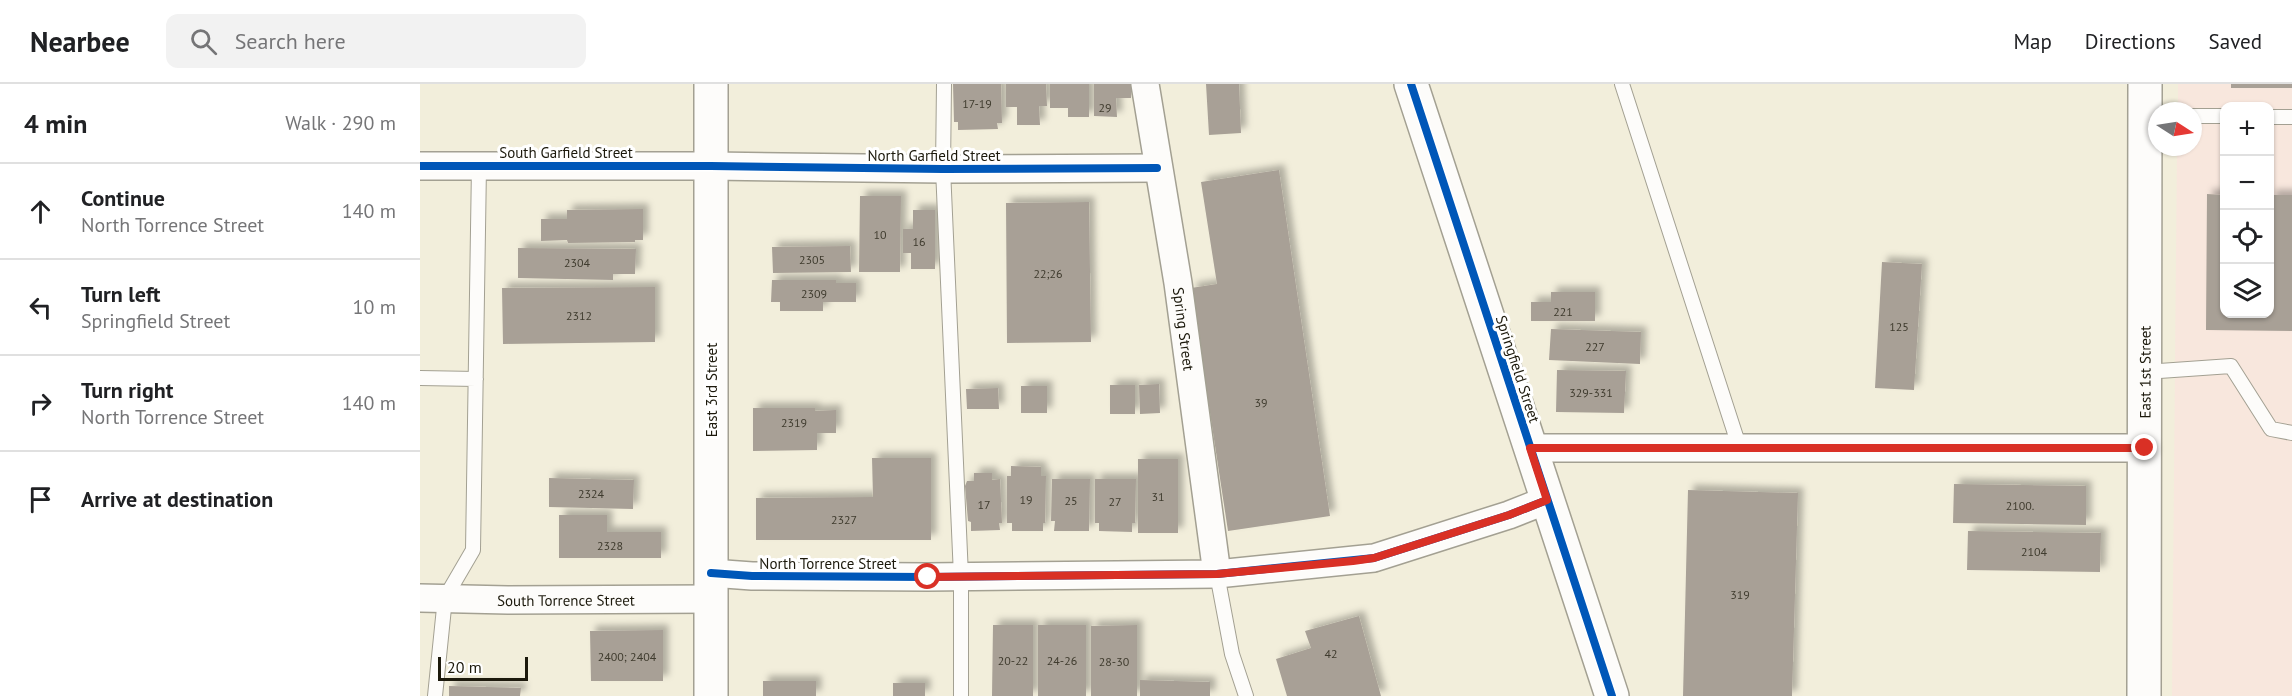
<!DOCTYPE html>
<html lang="en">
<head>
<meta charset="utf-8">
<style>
  :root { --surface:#fff; --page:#f2f2f2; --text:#202124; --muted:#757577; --line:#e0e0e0 }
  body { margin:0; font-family:"PT Sans",sans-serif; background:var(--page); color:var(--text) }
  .controls { position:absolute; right:18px; top:18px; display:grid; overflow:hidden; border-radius:12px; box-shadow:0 2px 4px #0004 }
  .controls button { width:54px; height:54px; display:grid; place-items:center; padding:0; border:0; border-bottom:2px solid var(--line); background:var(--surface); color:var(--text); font:30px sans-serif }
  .compass { position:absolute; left:1728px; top:18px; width:54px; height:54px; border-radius:50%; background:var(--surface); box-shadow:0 2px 4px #0004; rotate:102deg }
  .scale { position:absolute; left:18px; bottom:15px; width:90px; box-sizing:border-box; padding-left:6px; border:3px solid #1c190c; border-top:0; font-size:16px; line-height:21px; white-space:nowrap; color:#1c190c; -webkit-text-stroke:4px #fff; paint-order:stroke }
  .stop { position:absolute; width:18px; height:18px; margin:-14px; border:4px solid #d93025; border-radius:50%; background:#fff }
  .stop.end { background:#d93025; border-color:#fff; box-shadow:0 2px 6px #0008 }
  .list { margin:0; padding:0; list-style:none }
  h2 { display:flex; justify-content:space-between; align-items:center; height:78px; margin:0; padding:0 24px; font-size:26px }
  h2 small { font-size:20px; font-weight:400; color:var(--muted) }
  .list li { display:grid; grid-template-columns:39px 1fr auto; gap:18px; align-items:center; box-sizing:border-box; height:96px; padding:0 24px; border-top:2px solid var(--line) }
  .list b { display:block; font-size:22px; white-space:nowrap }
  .list p { margin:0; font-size:20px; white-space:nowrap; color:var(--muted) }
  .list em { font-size:20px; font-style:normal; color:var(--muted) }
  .icon { flex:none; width:33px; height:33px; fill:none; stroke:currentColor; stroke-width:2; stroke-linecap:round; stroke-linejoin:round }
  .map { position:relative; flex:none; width:1872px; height:612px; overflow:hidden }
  header { display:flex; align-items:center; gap:36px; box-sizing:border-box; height:84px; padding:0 30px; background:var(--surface); border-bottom:2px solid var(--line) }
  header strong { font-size:28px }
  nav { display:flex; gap:33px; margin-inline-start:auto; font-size:21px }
  .search { width:420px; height:54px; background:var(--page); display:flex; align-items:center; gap:15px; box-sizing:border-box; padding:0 21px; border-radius:12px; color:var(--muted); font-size:22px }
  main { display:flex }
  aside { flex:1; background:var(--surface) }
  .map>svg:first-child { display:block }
</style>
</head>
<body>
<header>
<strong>Nearbee</strong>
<div class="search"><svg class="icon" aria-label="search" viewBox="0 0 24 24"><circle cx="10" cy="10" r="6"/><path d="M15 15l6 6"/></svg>Search here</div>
<nav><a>Map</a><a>Directions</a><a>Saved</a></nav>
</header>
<main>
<aside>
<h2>4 min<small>Walk · 290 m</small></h2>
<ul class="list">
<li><svg class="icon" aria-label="ahead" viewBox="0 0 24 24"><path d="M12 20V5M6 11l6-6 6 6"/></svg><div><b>Continue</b><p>North Torrence Street</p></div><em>140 m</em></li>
<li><svg class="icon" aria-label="left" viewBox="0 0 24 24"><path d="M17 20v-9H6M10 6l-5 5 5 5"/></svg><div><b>Turn left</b><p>Springfield Street</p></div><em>10 m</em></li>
<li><svg class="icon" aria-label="right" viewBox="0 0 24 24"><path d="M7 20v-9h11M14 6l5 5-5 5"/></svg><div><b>Turn right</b><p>North Torrence Street</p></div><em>140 m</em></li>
<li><svg class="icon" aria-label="arrive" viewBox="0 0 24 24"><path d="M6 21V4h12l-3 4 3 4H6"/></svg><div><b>Arrive at destination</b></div></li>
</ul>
</aside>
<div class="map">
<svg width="1872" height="612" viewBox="0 0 1872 612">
  <defs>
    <filter id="shadow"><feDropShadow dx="5.5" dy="-5.5" stdDeviation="3" flood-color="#0004"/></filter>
  </defs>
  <rect width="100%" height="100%" fill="#f2eedb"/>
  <path fill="#f8e7dd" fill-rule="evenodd" d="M 1758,0 L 1872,0 L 1872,612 L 1752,612 L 1757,63 L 1773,63 L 1773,27 L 1758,27 ZM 1804,22 L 1850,22 L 1850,230 L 1804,230 Z"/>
  <path fill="#a8a096" filter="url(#shadow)" d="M 533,0 L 581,0 L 582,39 L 577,39 L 578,45 L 538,46 L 538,38 L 534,38 Z
    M 586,0 L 626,0 L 627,22 L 619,22 L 620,41 L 597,41 L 597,23 L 586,23 Z
    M 630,0 L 669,0 L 669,33 L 648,33 L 648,24 L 630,24 Z
    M 674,0 L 711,0 L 711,14 L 696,14 L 697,33 L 674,32 Z
    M 786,0 L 819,0 L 821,49 L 789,51 Z
    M 1811,0 L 1872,0 L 1872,4 L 1811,4 Z
    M 859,86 L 910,432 L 808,447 L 771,204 L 797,200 L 781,98 Z
    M 1787,110 L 1804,111 L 1804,230 L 1850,230 L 1850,111 L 1872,111 L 1872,247 L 1786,246 Z
    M 440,112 L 481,112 L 480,188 L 439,188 Z
    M 669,118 L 671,258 L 587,259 L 586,119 Z
    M 223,125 L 223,156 L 215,156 L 215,158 L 148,159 L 147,156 L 121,157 L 121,135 L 147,135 L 147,126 Z
    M 493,126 L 515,126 L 515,185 L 491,185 L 491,169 L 483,169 L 483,145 L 493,145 Z
    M 430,162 L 431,188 L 353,189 L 352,163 Z
    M 98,164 L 216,165 L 215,190 L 193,190 L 193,196 L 98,194 Z
    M 1462,178 L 1502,180 L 1494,306 L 1455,304 Z
    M 352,196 L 416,196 L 416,199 L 436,199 L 436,218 L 403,218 L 403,227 L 360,227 L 360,218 L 351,218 Z
    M 235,203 L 235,258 L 83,260 L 82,204 Z
    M 1131,208 L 1175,208 L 1175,237 L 1111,237 L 1111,218 L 1131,218 Z
    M 1131,245 L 1221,248 L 1220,280 L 1129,276 Z
    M 1137,286 L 1206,287 L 1204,329 L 1136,328 Z
    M 739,300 L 740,329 L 720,330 L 719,301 Z
    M 690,301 L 715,301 L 715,330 L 690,330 Z
    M 601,302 L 627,302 L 627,329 L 601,329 Z
    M 578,304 L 579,325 L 547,325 L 546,305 Z
    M 333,324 L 395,324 L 395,327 L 416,326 L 416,349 L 397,349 L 397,366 L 333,367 Z
    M 452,374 L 511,374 L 511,456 L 336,456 L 336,414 L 453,413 Z
    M 718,375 L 758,375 L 758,449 L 718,449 Z
    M 591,382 L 621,383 L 621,392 L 626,392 L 625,439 L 623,439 L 623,447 L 592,447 L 592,439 L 587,439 L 587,392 L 591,392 Z
    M 554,389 L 572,389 L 572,396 L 580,395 L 582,439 L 579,439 L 580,446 L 551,447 L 551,438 L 548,437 L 545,402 L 547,397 L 554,397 Z
    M 129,394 L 214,396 L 213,425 L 129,423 Z
    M 632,395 L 670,395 L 669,447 L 634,447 L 635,437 L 631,437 Z
    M 675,395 L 716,395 L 715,439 L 712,439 L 712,448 L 679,447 L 679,439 L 675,439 Z
    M 1534,400 L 1666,402 L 1666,441 L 1533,439 Z
    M 1268,406 L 1378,409 L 1372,612 L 1263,612 Z
    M 139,431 L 187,431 L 187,448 L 241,448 L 241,474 L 139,474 Z
    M 1548,447 L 1681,449 L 1680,488 L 1547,486 Z
    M 939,532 L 961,612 L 867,612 L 856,575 L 891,564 L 885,547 Z
    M 573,541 L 613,541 L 613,612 L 572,612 Z
    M 618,541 L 666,541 L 666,612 L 618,612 Z
    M 717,541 L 717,612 L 671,612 L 671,542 Z
    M 243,546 L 243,597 L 171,597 L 170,547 Z
    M 720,596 L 790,598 L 790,612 L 720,612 Z
    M 343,597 L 396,597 L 396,612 L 343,612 Z
    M 473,599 L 505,599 L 505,612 L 473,612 Z
    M 29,602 L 101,604 L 100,612 L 29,612 Z"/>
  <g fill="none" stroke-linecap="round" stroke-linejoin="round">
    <g stroke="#a3a092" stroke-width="16">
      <path id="lane" d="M 524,0 L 523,85 L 541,492 L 541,612
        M 1202,0 L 1320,365
        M 1773,32 L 1804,32
        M 1850,33 L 1872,33
        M 1725,288 L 1811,282 L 1851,345 L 1872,349
        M 0,294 L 56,295
        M 797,490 L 812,570 L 826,612
        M 15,612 L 25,514 L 53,466 L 59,82"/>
    </g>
    <g stroke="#a3a092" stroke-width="30">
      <g id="street">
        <path id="s1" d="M 725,0 L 758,199 L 797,490"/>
        <path d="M 0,82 L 291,82 L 523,85 L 737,84"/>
        <path d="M 1110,364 L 1725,364"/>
        <path d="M 291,489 L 332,492 L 508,493 L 797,490 L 954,474 L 1089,431 L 1127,416"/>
        <path id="s2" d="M 0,514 L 88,516 L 291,515"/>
      </g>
    </g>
    <g stroke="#a3a092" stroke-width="36">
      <g id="secondary">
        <path d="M 991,0 L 1192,612"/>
        <path id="s3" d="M 1724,612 L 1725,0"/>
      </g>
    </g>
    <g stroke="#a3a092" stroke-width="36">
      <path id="primary" d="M 291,0 L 291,612"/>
    </g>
    <use href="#lane" stroke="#fdfcfa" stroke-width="14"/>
    <use href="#street" stroke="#fdfcfa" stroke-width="27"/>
    <use href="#secondary" stroke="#fdfcfa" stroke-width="33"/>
    <use href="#primary" stroke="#fdfcfa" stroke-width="33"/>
    <g stroke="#fff" stroke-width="11">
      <path id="cycleway" d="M 991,0 L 1192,612
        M 0,82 L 291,82 L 523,85 L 737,84
        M 291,489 L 332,492 L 508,493 L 797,490 L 954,474 L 1089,431 L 1127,416"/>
    </g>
    <use href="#cycleway" stroke="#0057b8" stroke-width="8"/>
  </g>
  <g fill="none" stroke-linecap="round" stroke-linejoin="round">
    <path stroke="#d93025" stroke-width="8" d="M 508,493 L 797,490 L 933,477 L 954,474 L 1089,431 L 1127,416 L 1110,364 L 1725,364"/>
  </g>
  <g text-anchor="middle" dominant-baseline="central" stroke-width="6" stroke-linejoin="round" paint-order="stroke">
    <g font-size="12" fill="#3f3b2e">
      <text x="557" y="19">17-19</text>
      <text x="685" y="23">29</text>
      <text x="460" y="150">10</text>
      <text x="499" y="157">16</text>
      <text x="392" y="175">2305</text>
      <text x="157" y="178">2304</text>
      <text x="628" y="189">22;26</text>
      <text x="394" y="209">2309</text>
      <text x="1143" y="227">221</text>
      <text x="159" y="231">2312</text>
      <text x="1479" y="242">125</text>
      <text x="1175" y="262">227</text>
      <text x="1171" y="308">329-331</text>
      <text x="841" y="318">39</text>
      <text x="374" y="338">2319</text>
      <text x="171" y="409">2324</text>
      <text x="738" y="412">31</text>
      <text x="606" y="415">19</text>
      <text x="651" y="416">25</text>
      <text x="695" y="417">27</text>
      <text x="564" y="420">17</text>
      <text x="1600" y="421">2100.</text>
      <text x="424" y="435">2327</text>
      <text x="190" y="461">2328</text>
      <text x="1614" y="467">2104</text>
      <text x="1320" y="510">319</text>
      <text x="911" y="569">42</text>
      <text x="207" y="572">2400; 2404</text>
      <text x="593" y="576">20-22</text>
      <text x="642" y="576">24-26</text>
      <text x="694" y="577">28-30</text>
    </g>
    <g font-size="15" fill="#1c190c" stroke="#fff">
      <text x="146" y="68">South Garfield Street</text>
      <text x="514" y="71">North Garfield Street</text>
      <text stroke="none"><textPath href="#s1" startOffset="248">Spring Street</textPath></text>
      <text transform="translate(1098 285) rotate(72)">Springfield Street</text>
      <text stroke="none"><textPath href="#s3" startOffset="324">East 1st Street</textPath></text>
      <text transform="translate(291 306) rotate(-90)">East 3rd Street</text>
      <text x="408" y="479">North Torrence Street</text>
      <text stroke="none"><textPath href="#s2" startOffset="146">South Torrence Street</textPath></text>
    </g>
  </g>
</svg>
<div class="controls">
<button>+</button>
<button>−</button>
<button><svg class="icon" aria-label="locate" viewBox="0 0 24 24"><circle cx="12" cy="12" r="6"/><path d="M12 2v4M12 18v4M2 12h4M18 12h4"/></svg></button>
<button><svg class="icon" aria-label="layers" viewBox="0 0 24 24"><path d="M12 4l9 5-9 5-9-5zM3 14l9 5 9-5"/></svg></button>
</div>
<svg class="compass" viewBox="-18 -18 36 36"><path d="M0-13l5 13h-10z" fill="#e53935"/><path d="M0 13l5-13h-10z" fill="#757577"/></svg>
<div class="scale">20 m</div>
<div class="stop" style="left:508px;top:493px"></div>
<div class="stop end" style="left:1725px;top:364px"></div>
</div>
</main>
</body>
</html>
